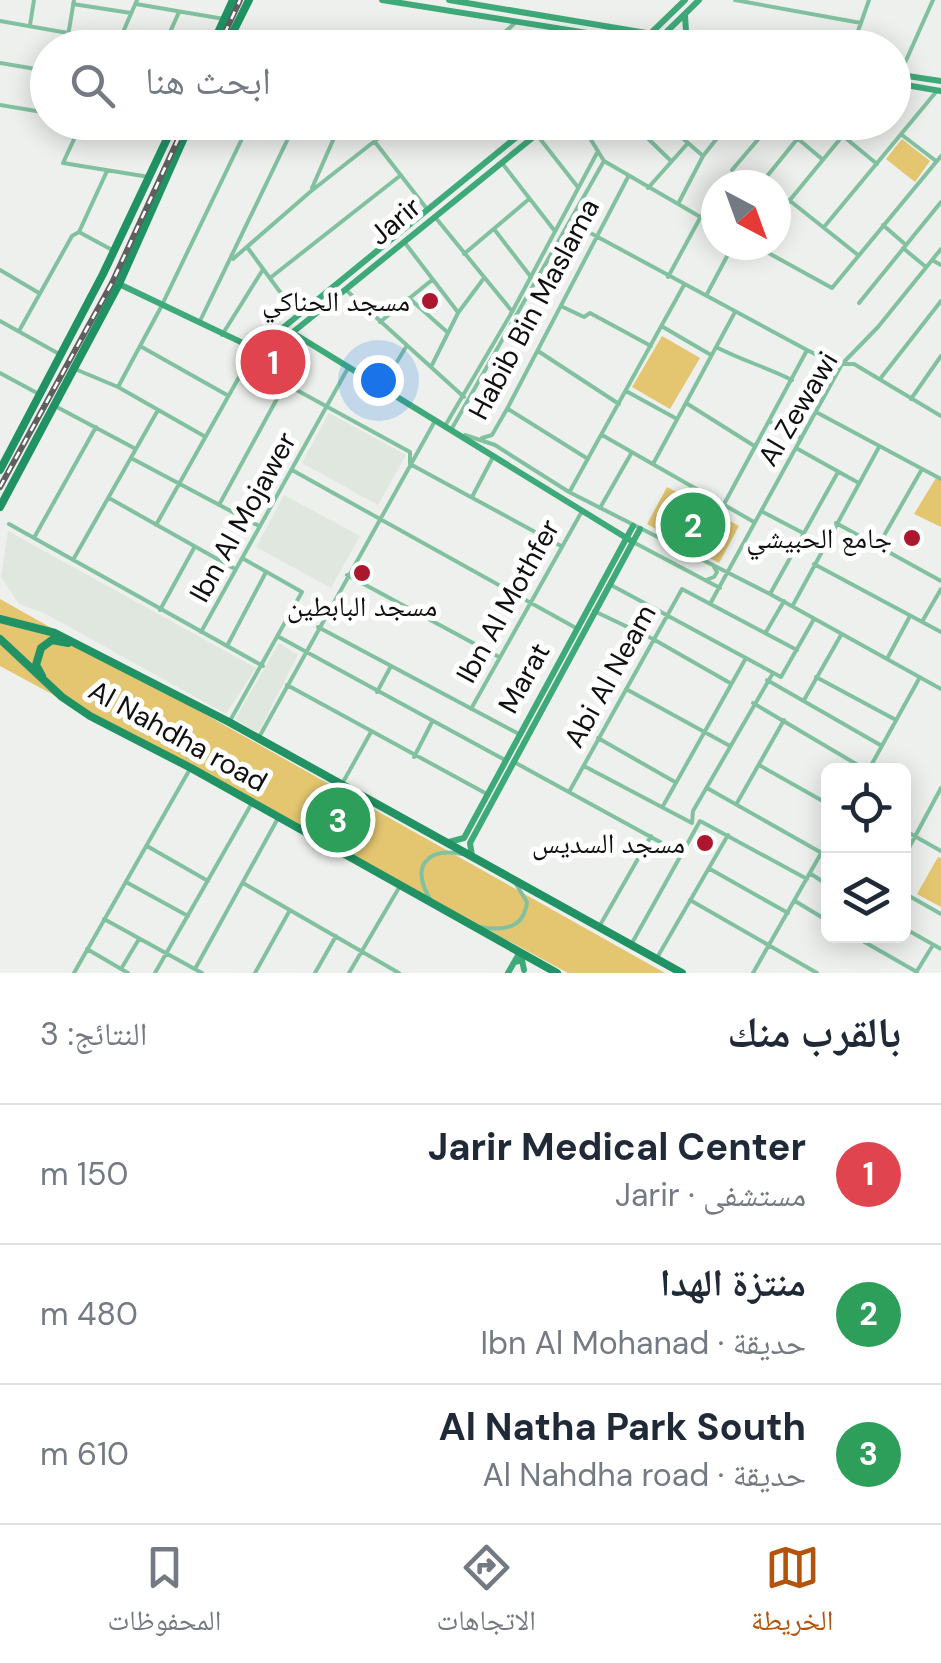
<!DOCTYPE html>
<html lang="ar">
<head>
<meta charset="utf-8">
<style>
  :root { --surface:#fff; --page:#f2f2f3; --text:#1f2937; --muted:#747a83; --line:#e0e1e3; --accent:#b45309 }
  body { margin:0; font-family:"DM Sans","Noto Naskh Arabic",sans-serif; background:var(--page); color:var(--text); direction:rtl }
  .controls { position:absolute; right:30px; bottom:30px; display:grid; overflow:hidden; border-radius:15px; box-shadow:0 5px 25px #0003 }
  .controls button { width:90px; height:90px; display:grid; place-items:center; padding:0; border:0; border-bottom:2px solid var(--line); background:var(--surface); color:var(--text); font:50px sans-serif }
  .compass { position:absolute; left:701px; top:170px; width:90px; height:90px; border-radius:50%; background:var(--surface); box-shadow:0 5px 25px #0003; rotate:139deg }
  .you { position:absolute; left:378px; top:380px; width:35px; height:35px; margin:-25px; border:8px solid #fff; border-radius:50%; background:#1a73e8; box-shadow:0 0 0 15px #1a73e833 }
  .badge { display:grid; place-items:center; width:65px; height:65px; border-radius:50%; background:var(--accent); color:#fff; font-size:32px; font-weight:700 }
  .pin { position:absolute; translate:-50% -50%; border:5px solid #fff; box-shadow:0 2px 10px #0006 }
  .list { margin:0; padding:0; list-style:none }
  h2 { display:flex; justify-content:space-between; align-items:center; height:130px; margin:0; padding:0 40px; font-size:42px }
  h2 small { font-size:32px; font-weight:400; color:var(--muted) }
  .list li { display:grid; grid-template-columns:65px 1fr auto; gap:30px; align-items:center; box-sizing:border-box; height:140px; padding:0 40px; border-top:2px solid var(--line) }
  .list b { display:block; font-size:38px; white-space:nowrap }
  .list p { margin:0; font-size:32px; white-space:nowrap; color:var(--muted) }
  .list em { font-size:32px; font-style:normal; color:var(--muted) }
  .icon { flex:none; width:55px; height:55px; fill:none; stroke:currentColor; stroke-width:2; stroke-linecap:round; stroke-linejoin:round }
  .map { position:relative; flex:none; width:941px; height:973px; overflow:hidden; direction:ltr }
  .search { position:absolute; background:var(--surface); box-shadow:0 5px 25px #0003; left:30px; right:30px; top:30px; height:110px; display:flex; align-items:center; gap:25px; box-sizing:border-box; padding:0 35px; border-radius:55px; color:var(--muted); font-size:38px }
  .sheet { height:550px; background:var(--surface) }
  nav { display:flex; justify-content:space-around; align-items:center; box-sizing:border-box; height:140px; border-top:2px solid var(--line); background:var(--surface); font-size:28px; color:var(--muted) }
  nav a { display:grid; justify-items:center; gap:5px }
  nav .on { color:var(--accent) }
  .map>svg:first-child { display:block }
</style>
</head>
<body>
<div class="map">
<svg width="941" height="973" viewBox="0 0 941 973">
  <rect width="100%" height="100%" fill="#eef0ed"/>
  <path fill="#e0e7de" d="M 329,413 L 406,455 L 378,505 L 302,463 Z
    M 284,495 L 360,536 L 331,588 L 256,547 Z
    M 8,531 L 256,668 L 226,714 L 46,614 L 19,604 L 1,577 Z
    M 279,643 L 298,655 L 259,731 L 254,731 L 235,719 Z"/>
  <path fill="#e4c670" d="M 902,139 L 930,161 L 915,182 L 886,159 Z
    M 662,336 L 700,358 L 670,409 L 632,387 Z
    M 936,478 L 941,481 L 941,527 L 914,514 Z
    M 667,487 L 739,526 L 719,563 L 647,524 Z
    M 0,599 L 665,973 L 568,973 L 0,666 Z
    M 938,857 L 941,858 L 941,907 L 917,894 Z"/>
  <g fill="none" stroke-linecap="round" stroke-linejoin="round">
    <path stroke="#82c1a0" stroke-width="4" d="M 735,0 L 861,23
      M 73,4 L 131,13
      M 136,4 L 224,19
      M 0,21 L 68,33
      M 30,25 L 34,0
      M 66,48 L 74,0
      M 116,48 L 137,0
      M 163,48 L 179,12
      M 487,48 L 515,23
      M 852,48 L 869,0
      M 0,63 L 48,71
      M 900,74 L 933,0
      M 0,105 L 48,113
      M 82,122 L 63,163 L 149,177
      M 96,122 L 168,137
      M 580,122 L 604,161 L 716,226
      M 631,122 L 671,161
      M 664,122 L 703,156
      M 778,122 L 822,159
      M 537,135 L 577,186
      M 902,135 L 936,161
      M 843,136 L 877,164
      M 375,142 L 427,209
      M 502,163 L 554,230
      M 732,170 L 773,122
      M 760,185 L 811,122
      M 312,188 L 341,122
      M 648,188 L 688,143
      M 789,200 L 858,255
      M 678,204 L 703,156 L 730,122
      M 435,217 L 511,310
      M 776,217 L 854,122
      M 570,222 L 807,350 L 835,364 L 854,364 L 941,416
      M 883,225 L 906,245
      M 824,227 L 936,92
      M 494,229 L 531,277
      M 79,232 L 114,251
      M 405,243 L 457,311
      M 754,245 L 832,288 L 941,156
      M 247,247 L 297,315
      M 903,248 L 926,267
      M 464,254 L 529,199
      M 233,259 L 310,192 L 399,122
      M 932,260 L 941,265
      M 0,270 L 39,293
      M 668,277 L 700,218
      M 270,278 L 401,175
      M 346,290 L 464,397
      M 707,294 L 733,245
      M 409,298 L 446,331
      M 859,303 L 941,202
      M 563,307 L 584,317 L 590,313 L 651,346
      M 0,321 L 61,355
      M 200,321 L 296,122
      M 380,322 L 432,280
      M 663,327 L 711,355
      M 19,331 L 72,236 L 79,232 L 107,171
      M 222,335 L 262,271
      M 140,346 L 227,395
      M 716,347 C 741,360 766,367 792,380
      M 538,351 L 619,404
      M 247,363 L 410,452 L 410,464 L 561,546
      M 431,367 L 458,313 L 484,278
      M 75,369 L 118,387 L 204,436
      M 0,373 L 37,393
      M 880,379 L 941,301
      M 118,387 L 161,307 L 250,122
      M 381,388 L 406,347
      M 626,391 L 677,419
      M 911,399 L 941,356
      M 686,403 L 756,447
      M 55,406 L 134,448
      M 508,409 L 588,459
      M 816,412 L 941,479
      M 770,422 L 801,438
      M 445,426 L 512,312 L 597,153
      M 451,430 L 604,161
      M 465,435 L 495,445 L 569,492 L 770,594 L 941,689
      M 602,435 L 754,522
      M 482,438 L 492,435 L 507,409 L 628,177
      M 796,448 L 857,482
      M 131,458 L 259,526
      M 653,464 L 735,312
      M 292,470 L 576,628
      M 570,491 L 684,285
      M 472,497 L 493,457
      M 109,498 L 235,569
      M 219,505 L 285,384
      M 723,506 L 806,352
      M 600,508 L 632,452
      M 763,512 L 803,533
      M 836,523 L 941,581
      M 9,524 L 263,666
      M 156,525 L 247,363 L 248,348
      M 35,536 L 96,427
      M 633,542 L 720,588
      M 878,546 L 922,469
      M 73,560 L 158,410
      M 814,564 L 941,632
      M 347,575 L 499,657
      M 706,580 L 714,577 L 717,572 L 714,567
      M 611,585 L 781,677 L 814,619
      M 770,594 L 838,472
      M 710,604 L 842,364 L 878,327 L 941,249
      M 793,605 L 879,447
      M 160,610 L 194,548
      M 594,611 L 653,639 L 730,683
      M 923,620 L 941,589
      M 318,627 L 519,734
      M 201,632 L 348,368
      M 766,632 L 784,601
      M 279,637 L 505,760
      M 227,646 L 266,572
      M 887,659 L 910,616
      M 816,677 L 896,720
      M 767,680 L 882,746
      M 287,685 L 487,794
      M 626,689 L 730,746
      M 377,692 L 391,666
      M 804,700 L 841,635
      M 753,703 L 868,771 L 920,677
      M 471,709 L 581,513
      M 231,719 L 302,592 L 242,558
      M 598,738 L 675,782
      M 258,739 L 435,421
      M 414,757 L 432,722
      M 514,762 L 682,854
      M 759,765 L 828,804
      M 584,766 L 692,823 L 693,811 L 773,673
      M 342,784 L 371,732
      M 707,788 L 820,852
      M 569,792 L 682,589 L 797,650
      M 737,803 L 784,720
      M 663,806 L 746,658
      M 702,822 L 807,879
      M 904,830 L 941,851
      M 147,846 L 208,881
      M 904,857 L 941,788
      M 710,869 L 788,913
      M 811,874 L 828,885
      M 126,882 L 188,916
      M 243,883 L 399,973
      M 904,893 L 941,914
      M 430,899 C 411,867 426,847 462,854
      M 690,900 L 817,973
      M 795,901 L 828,921
      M 904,908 L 910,897
      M 104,919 L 202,973
      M 480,927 C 503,931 524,929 527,902 L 516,884
      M 599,927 L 651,836
      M 904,928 L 941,949
      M 854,936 L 917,972
      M 632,943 L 700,821
      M 87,949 L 128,973
      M 658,956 L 728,835
      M 121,969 L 139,939
      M 195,969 L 277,820
      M 917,971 L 933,945
      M 74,973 L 190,769
      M 155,973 L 252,803
      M 255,973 L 290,910
      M 315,973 L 336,936
      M 349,973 L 400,886
      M 753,973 L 828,841"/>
    <path stroke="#3ea979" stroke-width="6" d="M 382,0 L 681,48
      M 449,0 L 736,48
      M 685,16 L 686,31 L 695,40
      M 650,34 L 685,0
      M 650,48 L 699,0
      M 894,74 L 941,81
      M 894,83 L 941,91
      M 119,284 L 266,354 L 552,122
      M 293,333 L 633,542
      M 257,349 L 535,122
      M 449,842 L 464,838 L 633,526
      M 472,856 L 470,843 L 640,529
      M 515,962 L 522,960 L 524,970
      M 508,973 L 520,952"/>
    <path stroke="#209263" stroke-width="8" d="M 211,48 L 233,0
      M 225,48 L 249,0
      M 0,470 L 103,274 L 175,122
      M 0,507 L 119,284 L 191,122
      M 0,619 L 55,633 L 229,722 L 682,973
      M 0,639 L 62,697 L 90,716 L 191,768 L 557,973
      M 42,676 L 36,665 L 41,648 L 52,640 L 68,643"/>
    <g stroke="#5e5f5e" stroke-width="6">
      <path id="rail" d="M 218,48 L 240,0
        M 0,487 L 112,283 L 186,122"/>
    </g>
    <use href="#rail" stroke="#fff" stroke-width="2.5" stroke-dasharray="8" stroke-linecap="butt"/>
  </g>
  <g fill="#ac172d" stroke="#fff" stroke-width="4">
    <circle cx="430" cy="301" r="10"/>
    <circle cx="912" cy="538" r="10"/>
    <circle cx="362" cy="573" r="10"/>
    <circle cx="705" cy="843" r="10"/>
  </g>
  <g text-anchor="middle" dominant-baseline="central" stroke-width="10" stroke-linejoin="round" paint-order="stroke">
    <g font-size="28" fill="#0f100f" stroke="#fff">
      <text transform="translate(395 221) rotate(-40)">Jarir</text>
      <text transform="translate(534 309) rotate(-62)">Habib Bin Maslama</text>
      <text transform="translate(798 409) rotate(-59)">Al Zewawi</text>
      <text transform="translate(243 517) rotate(-61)">Ibn Al Mojawer</text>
      <text transform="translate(508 601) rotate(-61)">Ibn Al Mothfer</text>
      <text transform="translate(610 676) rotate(-61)">Abi Al Neam</text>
      <text transform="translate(524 678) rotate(-61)">Marat</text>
      <text transform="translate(178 736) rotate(29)">Al Nahdha road</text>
    </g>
    <g font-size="28" fill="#0f100f" stroke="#fff" text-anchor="end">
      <text x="410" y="301">مسجد الحناكي</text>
      <text x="892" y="538">جامع الحبيشي</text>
      <text x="362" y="606" text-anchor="middle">مسجد البابطين</text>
      <text x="685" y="843">مسجد السديس</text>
    </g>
  </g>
</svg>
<div class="controls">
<button><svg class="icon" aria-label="locate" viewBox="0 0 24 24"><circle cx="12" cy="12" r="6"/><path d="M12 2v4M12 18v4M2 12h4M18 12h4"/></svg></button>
<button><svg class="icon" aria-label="layers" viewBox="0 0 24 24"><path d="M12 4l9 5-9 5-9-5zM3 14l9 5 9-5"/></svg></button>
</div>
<svg class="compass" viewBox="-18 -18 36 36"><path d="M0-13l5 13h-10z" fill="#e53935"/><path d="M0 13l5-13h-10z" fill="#747a83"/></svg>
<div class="you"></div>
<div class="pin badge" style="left:273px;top:362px;background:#e0444e">1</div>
<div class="pin badge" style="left:693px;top:525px;background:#2e9e5b">2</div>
<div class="pin badge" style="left:338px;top:820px;background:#2e9e5b">3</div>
<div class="search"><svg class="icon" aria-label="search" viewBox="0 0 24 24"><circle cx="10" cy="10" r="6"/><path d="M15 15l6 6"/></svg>ابحث هنا</div>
</div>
<section class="sheet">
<h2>بالقرب منك<small>النتائج: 3</small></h2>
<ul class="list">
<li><span class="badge" style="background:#e0444e">1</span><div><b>Jarir Medical Center</b><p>مستشفى · Jarir</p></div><em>150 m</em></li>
<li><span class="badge" style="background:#2e9e5b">2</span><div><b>منتزة الهدا</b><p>حديقة · Ibn Al Mohanad</p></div><em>480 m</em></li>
<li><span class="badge" style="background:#2e9e5b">3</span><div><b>Al Natha Park South</b><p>حديقة · Al Nahdha road</p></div><em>610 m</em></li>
</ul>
</section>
<nav>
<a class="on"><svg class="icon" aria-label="map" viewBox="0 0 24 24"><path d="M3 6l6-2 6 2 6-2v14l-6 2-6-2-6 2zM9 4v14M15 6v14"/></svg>الخريطة</a>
<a><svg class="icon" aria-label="directions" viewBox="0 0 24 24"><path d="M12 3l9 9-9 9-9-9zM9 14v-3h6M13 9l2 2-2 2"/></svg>الاتجاهات</a>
<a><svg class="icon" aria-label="saved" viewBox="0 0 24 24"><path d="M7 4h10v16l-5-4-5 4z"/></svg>المحفوظات</a>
</nav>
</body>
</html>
